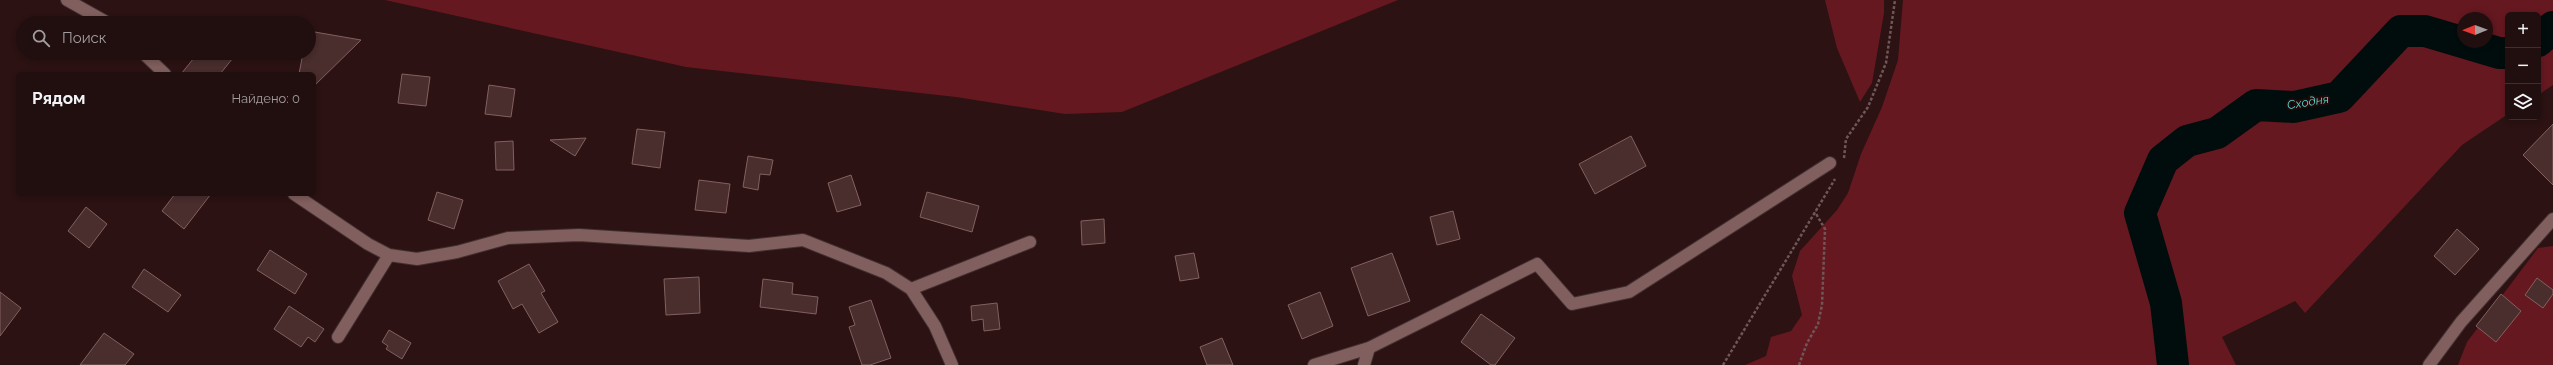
<!DOCTYPE html>
<html lang="ru">
<head>
<meta charset="utf-8">
<style>
  :root { --surface:#210e0e; --page:#291717; --text:#f1f3f6; --muted:#a29c9e; --line:#3e2e2e }
  body { margin:0; font-family:Raleway,sans-serif; background:var(--page); color:var(--text) }
  .controls { position:absolute; right:12px; top:12px; display:grid; overflow:hidden; border-radius:6px; box-shadow:0 2px 6px #0003 }
  .controls button { width:36px; height:36px; display:grid; place-items:center; padding:0; border:0; border-bottom:1px solid var(--line); background:var(--surface); color:var(--text); font:20px sans-serif }
  .compass { position:absolute; left:2457px; top:12px; width:36px; height:36px; border-radius:50%; background:var(--surface); box-shadow:0 2px 6px #0003; rotate:269deg }
  .list { margin:0; padding:0; list-style:none }
  h2 { display:flex; justify-content:space-between; align-items:center; height:52px; margin:0; padding:0 16px; font-size:17px }
  h2 small { font-size:13px; font-weight:400; color:var(--muted) }
  .icon { flex:none; width:22px; height:22px; fill:none; stroke:currentColor; stroke-width:2; stroke-linecap:round; stroke-linejoin:round }
  .map { position:relative; flex:none; width:2553px; height:365px; overflow:hidden }
  .search { position:absolute; background:var(--surface); box-shadow:0 2px 6px #0003; left:16px; top:16px; width:300px; height:44px; display:flex; align-items:center; gap:10px; box-sizing:border-box; padding:0 14px; border-radius:22px; color:var(--muted); font-size:15px }
  .panel { position:absolute; background:var(--surface); box-shadow:0 2px 6px #0003; left:16px; top:72px; width:300px; height:124px; border-radius:6px }
  .map>svg:first-child { display:block }
</style>
</head>
<body>
<div class="map">
<svg width="2553" height="365" viewBox="0 0 2553 365">
  <rect width="100%" height="100%" fill="#2c1212"/>
  <path fill="#661820" fill-rule="evenodd" d="M 385,0 L 1398,0 L 1122,112 L 1065,114 L 956,97 L 686,67 Z
    M 1825,0 L 1884,0 L 1884,13 L 1872,83 L 1860,102 L 1837,48 Z
    M 1903,0 L 2553,0 L 2553,85 L 2538,95 L 2538,15 L 2508,15 L 2508,114 L 2462,145 L 2305,313 L 2295,301 L 2222,337 L 2236,365 L 1745,365 L 1766,356 L 1771,337 L 1791,331 L 1802,315 L 1792,276 L 1800,251 L 1837,210 L 1848,193 L 1861,154 L 1882,107 L 1898,60 ZM 2463,18 L 2487,18 L 2487,42 L 2463,42 Z
    M 2553,246 L 2553,365 L 2458,365 L 2467,342 L 2538,248 Z"/>
  <g fill="none" stroke-linecap="round" stroke-linejoin="round">
    <path stroke="#010d0c" stroke-width="32" d="M 2538,41 L 2553,27
      M 2173,365 L 2166,303 L 2140,213 L 2163,160 L 2187,141 L 2217,133 L 2256,105 L 2294,107 L 2339,97 L 2401,31 L 2425,31 L 2499,53 L 2508,53"/>
  </g>
  <path fill="#4a2d2d" stroke="#826160" d="M 309,31 L 361,40 L 314,86 L 314,74 L 299,74 L 303,53 L 309,53 Z
    M 198,53 L 237,53 L 220,74 L 181,74 Z
    M 402,74 L 430,77 L 426,106 L 398,103 Z
    M 489,85 L 515,89 L 511,117 L 485,114 Z
    M 2553,124 L 2553,185 L 2523,155 Z
    M 637,129 L 665,132 L 660,168 L 632,164 Z
    M 1631,136 L 1646,166 L 1595,194 L 1579,164 Z
    M 586,138 L 575,156 L 550,140 Z
    M 513,141 L 514,170 L 496,170 L 495,142 Z
    M 748,156 L 773,160 L 770,175 L 760,174 L 758,190 L 743,187 Z
    M 851,175 L 861,205 L 837,212 L 828,183 Z
    M 699,180 L 730,184 L 726,213 L 695,210 Z
    M 437,192 L 463,200 L 454,229 L 428,220 Z
    M 927,192 L 979,206 L 972,232 L 920,217 Z
    M 175,194 L 211,194 L 184,229 L 162,211 Z
    M 86,207 L 107,224 L 89,248 L 68,231 Z
    M 1453,211 L 1460,239 L 1437,245 L 1430,217 Z
    M 1104,219 L 1105,243 L 1082,245 L 1081,221 Z
    M 2457,229 L 2479,249 L 2455,275 L 2434,256 Z
    M 270,250 L 307,274 L 295,294 L 257,270 Z
    M 1194,253 L 1199,278 L 1180,281 L 1175,256 Z
    M 1392,253 L 1410,301 L 1368,316 L 1351,268 Z
    M 529,264 L 545,291 L 541,293 L 558,322 L 539,333 L 522,304 L 513,309 L 498,281 Z
    M 144,269 L 181,295 L 168,312 L 132,287 Z
    M 699,277 L 700,313 L 666,315 L 664,279 Z
    M 2537,278 L 2553,290 L 2553,294 L 2543,308 L 2525,295 Z
    M 763,279 L 793,283 L 792,294 L 818,297 L 816,314 L 760,307 Z
    M 0,292 L 21,308 L 0,336 Z
    M 1320,292 L 1333,326 L 1302,339 L 1288,305 Z
    M 2501,294 L 2521,311 L 2496,342 L 2476,326 Z
    M 871,300 L 891,358 L 870,365 L 862,365 L 849,327 L 855,325 L 849,307 Z
    M 997,303 L 1000,329 L 984,331 L 983,319 L 972,321 L 971,306 Z
    M 289,306 L 324,329 L 315,342 L 308,337 L 301,347 L 274,329 Z
    M 1481,314 L 1515,338 L 1495,365 L 1491,365 L 1461,342 Z
    M 389,330 L 411,343 L 402,359 L 386,349 L 388,346 L 382,342 Z
    M 104,333 L 134,354 L 125,365 L 80,365 Z
    M 1222,338 L 1233,365 L 1207,365 L 1200,347 Z"/>
  <g fill="none" stroke-linecap="round" stroke-linejoin="round">
    <g stroke="#412f30" stroke-width="14">
      <path id="minor" d="M 67,0 L 108,23
        M 143,53 L 165,74
        M 294,194 L 368,244 L 389,255 L 417,259 L 457,252 L 508,238 L 579,235 L 749,246 L 803,240 L 886,273 L 911,289 L 935,326 L 952,365
        M 911,289 L 1030,242
        M 338,337 L 389,255
        M 1314,365 L 1369,348 L 1537,264 L 1572,304 L 1629,292 L 1830,163
        M 1364,365 L 1369,348
        M 2429,365 L 2461,322 L 2553,219"/>
    </g>
    <path stroke="#705757" stroke-width="2.5" stroke-dasharray="3 2" stroke-linecap="butt" d="M 1844,158 L 1846,139 L 1868,107 L 1886,63 L 1895,0
      M 1723,365 L 1835,179
      M 1799,365 L 1807,343 L 1818,324 L 1822,305 L 1825,229 L 1815,212"/>
    <use href="#minor" stroke="#805f5e" stroke-width="12"/>
  </g>
  <g text-anchor="middle" dominant-baseline="central" stroke-width="4" stroke-linejoin="round" paint-order="stroke">
    <g font-size="12" font-style="italic" fill="#58d9d0" stroke="#220909">
      <text transform="translate(2308 102) rotate(-9)">Сходня</text>
    </g>
  </g>
</svg>
<div class="controls">
<button>+</button>
<button>−</button>
<button><svg class="icon" aria-label="layers" viewBox="0 0 24 24"><path d="M12 4l9 5-9 5-9-5zM3 14l9 5 9-5"/></svg></button>
</div>
<svg class="compass" viewBox="-18 -18 36 36"><path d="M0-13l5 13h-10z" fill="#e53935"/><path d="M0 13l5-13h-10z" fill="#a29c9e"/></svg>
<div class="search"><svg class="icon" aria-label="search" viewBox="0 0 24 24"><circle cx="10" cy="10" r="6"/><path d="M15 15l6 6"/></svg>Поиск</div>
<section class="panel">
<h2>Рядом<small>Найдено: 0</small></h2>
<ul class="list">
</ul>
</section>
</div>
</body>
</html>
